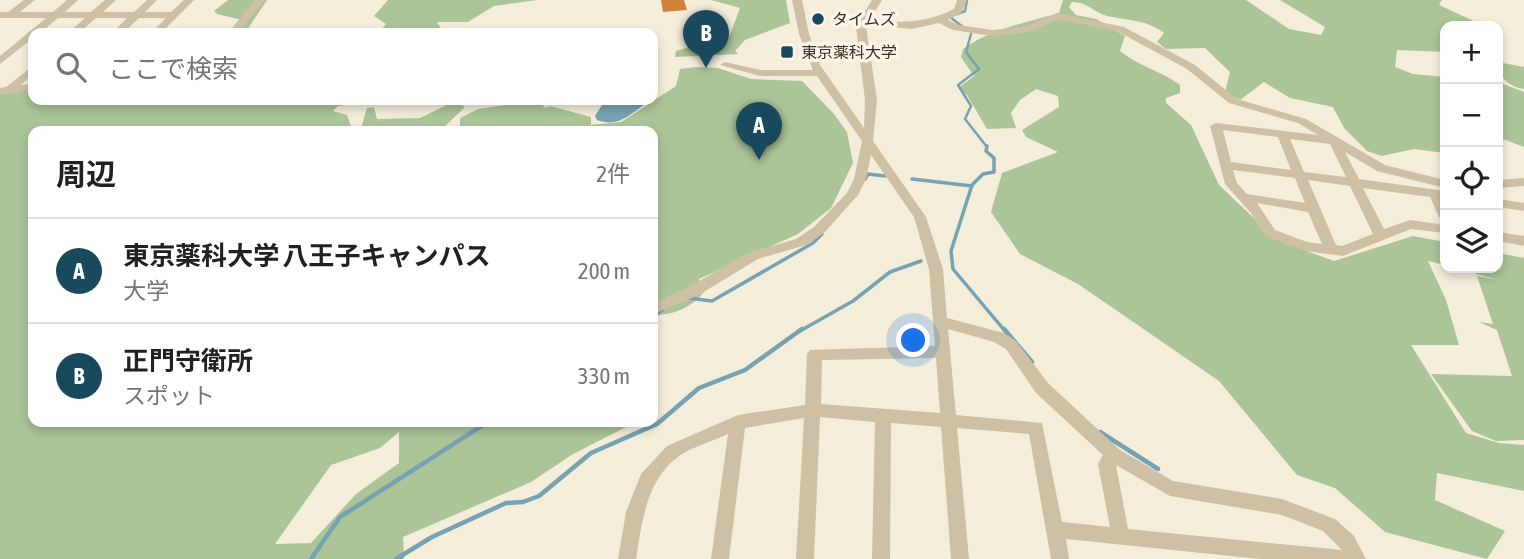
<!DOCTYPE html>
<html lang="ja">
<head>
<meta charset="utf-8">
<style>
  :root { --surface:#fff; --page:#f2f2f2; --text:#202124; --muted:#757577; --line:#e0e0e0; --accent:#19495d }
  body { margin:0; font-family:"Asap Condensed","Noto Sans JP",sans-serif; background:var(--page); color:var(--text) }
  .controls { position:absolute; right:21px; top:21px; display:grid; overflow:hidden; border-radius:14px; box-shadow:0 4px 10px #0003 }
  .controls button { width:63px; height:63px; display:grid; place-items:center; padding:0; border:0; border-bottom:2px solid var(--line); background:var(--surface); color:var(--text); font:35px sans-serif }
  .you { position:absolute; left:914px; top:341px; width:24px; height:24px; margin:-18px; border:5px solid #fff; border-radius:50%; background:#1a73e8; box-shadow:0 0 0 10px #1a73e833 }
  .badge { display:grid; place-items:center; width:46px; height:46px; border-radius:50%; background:var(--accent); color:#fff; font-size:23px; font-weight:700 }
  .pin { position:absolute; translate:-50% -58px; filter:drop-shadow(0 2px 4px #0008) }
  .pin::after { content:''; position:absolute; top:37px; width:24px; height:21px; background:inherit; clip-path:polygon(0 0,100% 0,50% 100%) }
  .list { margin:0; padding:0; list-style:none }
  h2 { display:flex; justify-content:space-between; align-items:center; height:91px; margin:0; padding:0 28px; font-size:30px }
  h2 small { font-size:23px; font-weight:400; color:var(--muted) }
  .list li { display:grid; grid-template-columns:46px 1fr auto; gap:21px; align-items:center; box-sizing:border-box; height:105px; padding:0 28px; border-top:2px solid var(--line) }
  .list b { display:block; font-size:26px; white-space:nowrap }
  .list p { margin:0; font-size:23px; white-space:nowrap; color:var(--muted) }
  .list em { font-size:23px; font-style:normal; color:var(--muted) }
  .icon { flex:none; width:38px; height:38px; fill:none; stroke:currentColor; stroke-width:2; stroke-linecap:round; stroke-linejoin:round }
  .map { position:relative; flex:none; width:1524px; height:559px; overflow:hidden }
  .search { position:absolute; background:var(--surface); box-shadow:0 4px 10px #0003; left:28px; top:28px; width:630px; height:77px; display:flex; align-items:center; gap:18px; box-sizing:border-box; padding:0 24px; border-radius:14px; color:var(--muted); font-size:26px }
  .panel { position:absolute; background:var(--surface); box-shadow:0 4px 10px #0003; left:28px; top:126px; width:630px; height:301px; border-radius:14px }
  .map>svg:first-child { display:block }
</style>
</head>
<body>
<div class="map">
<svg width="1524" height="559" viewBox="0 0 1524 559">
  <rect width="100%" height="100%" fill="#f4edda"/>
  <path fill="#abc498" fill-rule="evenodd" d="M 228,0 L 267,0 L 245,33 L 232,33 L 247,21 L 217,14 L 214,11 Z
    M 388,0 L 537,0 L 494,6 L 468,22 L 437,22 L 444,33 L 378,33 L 386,24 L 374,16 Z
    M 711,0 L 786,0 L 790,23 L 745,40 L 735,51 L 738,54 L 675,57 L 676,51 L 730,35 L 740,8 Z
    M 1063,0 L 1246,0 L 1289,29 L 1321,35 L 1325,27 L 1280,0 L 1442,0 L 1439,5 L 1480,24 L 1445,26 L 1445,52 L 1397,50 L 1395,67 L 1413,74 L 1445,77 L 1445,153 L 1414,149 L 1382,156 L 1367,151 L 1344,128 L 1333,107 L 1290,98 L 1264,82 L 1240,100 L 1225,92 L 1230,72 L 1205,48 L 1166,49 L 1157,42 L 1164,33 C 1145,19 1129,21 1107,16 C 1093,12 1086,1 1072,2 L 1069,7 L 1076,15 L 1096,19 L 1125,36 L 1120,51 C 1142,68 1160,70 1180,85 L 1180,93 L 1166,98 L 1166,103 L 1191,125 L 1219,185 L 1277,240 L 1334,261 L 1413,236 L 1445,242 L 1445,265 L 1428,261 L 1446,300 L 1459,345 L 1411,345 L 1466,433 L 1499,443 L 1524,445 L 1524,491 L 1437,473 L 1435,500 L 1505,531 L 1487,559 L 1385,532 L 1335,488 L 1297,475 L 1219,381 L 1078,284 L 1020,254 L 991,212 L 1002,173 L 1058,152 L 1026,137 L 1022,130 L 1059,107 L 1058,96 L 1036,89 L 1020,100 L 1011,113 L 1016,128 L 987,129 L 967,95 L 958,88 L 974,76 L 961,57 L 963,49 C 992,28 1026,23 1059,13 Z
    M 1498,62 L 1524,67 L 1524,89 C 1509,87 1498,77 1498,62 Z
    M 696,67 L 718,68 L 751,79 L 802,81 L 834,114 L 847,132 L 853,163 L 831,208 L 798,234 L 699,279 L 704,292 C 691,308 674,315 653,315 L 653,131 L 460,131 L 460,118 L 478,109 L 539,100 L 545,108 L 550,106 L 591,117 L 591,125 L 621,122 L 676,86 L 680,69 Z
    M 1498,82 L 1524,92 L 1524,147 L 1498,137 Z
    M 33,89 L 33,100 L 375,100 L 338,106 L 333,111 L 347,115 L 352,129 L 361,128 L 367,108 L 374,107 L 377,119 L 420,118 L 455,101 L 465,107 L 440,131 L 33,131 L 33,422 L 636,422 L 573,454 L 531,482 L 403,537 L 404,559 L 0,559 L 0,94 ZM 399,432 L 399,463 L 356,494 L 311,543 L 275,544 L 331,465 L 380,448 Z
    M 1498,253 L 1524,258 L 1524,440 L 1496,441 L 1472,431 L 1431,374 L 1512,376 L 1497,330 L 1479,322 L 1493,324 L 1477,276 L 1499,280 L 1455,268 L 1498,268 Z"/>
  <path fill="#76a3b3" d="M 590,100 L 651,100 C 633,111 620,129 597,120 L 595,116 L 602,105 Z"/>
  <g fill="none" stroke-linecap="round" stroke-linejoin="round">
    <path stroke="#76a3b3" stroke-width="2.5" d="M 957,14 L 965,11 L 967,0
      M 950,17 L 963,27
      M 971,34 L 966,52 L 979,69 L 958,85 L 971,106 L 965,119 L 987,147"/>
    <path stroke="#76a3b3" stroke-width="3.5" d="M 987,146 L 986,151 L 994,158 L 994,172 L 983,174 L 972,185 L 951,251 L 953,269 L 1005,331
      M 865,179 L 868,174 L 885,176
      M 912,179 L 972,186
      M 688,298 L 712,301 L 813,243 L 822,234
      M 653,317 L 662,310
      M 800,331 L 853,301 L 890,272 L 921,261"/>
    <path stroke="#76a3b3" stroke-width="4.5" d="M 1004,329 L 1032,362
      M 1100,432 L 1158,469
      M 311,559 L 340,517 L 483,425 L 515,422
      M 396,559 L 432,537 L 506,503 L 523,502 L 539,496 L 591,453 L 657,424 L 699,388 L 745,370 L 802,329"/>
  </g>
  <path fill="#d0813b" d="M 661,0 L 684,0 L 687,10 L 663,12 Z"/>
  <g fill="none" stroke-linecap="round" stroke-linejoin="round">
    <path fill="#cdc0a5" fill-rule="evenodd" d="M 24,0 L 35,0 L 20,12 L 53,12 L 67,0 L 78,0 L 65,12 L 91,12 L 105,0 L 116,0 L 103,12 L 134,12 L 147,0 L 157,0 L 145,12 L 171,12 L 184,0 L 194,0 L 161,33 L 151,33 L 166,18 L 139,18 L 123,33 L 112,33 L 127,18 L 96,18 L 79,33 L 68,33 L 85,18 L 58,18 L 40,33 L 33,33 L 33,38 L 0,64 L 0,56 L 46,18 L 0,18 L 0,12 L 8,12 Z
      M 255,0 L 265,0 L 238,33 L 228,33 Z
      M 792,0 L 802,0 L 809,34 L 820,65 L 864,128 L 865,100 L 856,26 L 872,0 L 882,0 L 870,19 C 901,24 926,23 954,9 L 957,0 L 967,0 L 961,13 L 948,20 L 959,25 L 992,30 L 1024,27 L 1057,13 L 1124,27 L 1195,65 L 1237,99 L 1306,119 L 1385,165 L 1445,180 L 1445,188 L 1377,171 L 1345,152 L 1359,179 L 1445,191 L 1445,221 L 1439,217 L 1430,197 L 1363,188 L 1384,229 L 1410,220 L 1445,225 L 1445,233 L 1411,229 L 1343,256 L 1305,251 L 1265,236 L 1251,213 L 1225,184 L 1210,126 L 1216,123 L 1318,135 L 1298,123 L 1229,103 L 1187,69 L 1117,31 L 1058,19 L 1030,32 L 992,36 L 953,30 L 939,23 L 912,29 L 867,24 L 866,26 L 877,100 L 873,141 L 926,217 L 943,269 L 947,318 L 1004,333 L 1016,341 L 1048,383 L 1120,450 L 1173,481 L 1282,499 L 1335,519 L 1354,536 L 1366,559 L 1260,559 L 1066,539 L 1069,559 L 1051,559 L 1029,434 L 957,428 L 969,559 L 951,559 L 941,427 L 891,423 L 890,559 L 872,559 L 875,422 L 820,417 L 814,559 L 796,559 L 804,418 L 745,428 L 729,559 L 711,559 L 728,434 C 713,441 692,447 679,456 C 646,480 642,522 636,559 L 618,559 L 626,512 L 641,474 L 667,446 L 738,415 L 805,405 L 807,354 L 810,350 L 935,346 L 929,269 L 914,217 L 871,155 L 866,179 L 858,195 L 824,233 L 806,245 L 758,259 L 697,296 L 653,314 L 653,303 L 687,288 L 748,253 L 796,239 L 814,227 L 847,193 L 854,179 L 862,141 L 817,76 L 760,76 L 720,65 L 725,62 L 760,70 L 813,70 L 799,34 ZM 1223,130 L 1278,137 L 1291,170 L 1231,162 ZM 1290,139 L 1330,144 L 1346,177 L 1304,172 ZM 1233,170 L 1295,178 L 1305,203 L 1247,194 L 1237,183 ZM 1308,180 L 1350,186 L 1373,234 L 1342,246 L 1336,245 ZM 1257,203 L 1308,212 L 1322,244 L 1307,242 L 1275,230 ZM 948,329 L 994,342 L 1006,349 L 1036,393 L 1103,455 L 1098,464 L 1110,527 L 1062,522 L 1042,423 L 956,415 ZM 936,358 L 940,413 L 821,404 L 822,360 ZM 1116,465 L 1170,496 L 1282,515 L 1323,531 L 1342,550 L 1128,529 Z
      M 33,66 L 33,74 L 21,85 L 33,84 L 33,90 L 0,94 L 0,88 L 6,87 Z
      M 92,100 L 116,100 C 111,105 97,105 92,100 Z
      M 1524,178 L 1524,186 L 1498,188 L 1498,180 Z
      M 1498,199 L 1524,203 L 1524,211 L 1498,207 Z
      M 1498,232 L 1524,236 L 1524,246 L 1498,241 Z"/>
  </g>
  <g fill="#19495d" stroke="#fbf6e7" stroke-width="2.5">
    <circle cx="818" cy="19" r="7"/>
    <rect x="780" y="45" width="14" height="14" rx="3.5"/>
  </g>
  <g text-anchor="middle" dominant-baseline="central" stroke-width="7" stroke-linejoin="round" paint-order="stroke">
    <g font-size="16" fill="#383027" stroke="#fbf6e7" text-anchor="start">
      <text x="832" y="19">タイムズ</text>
      <text x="801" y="52">東京薬科大学</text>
    </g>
  </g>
</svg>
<div class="controls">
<button>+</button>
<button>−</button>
<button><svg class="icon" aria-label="locate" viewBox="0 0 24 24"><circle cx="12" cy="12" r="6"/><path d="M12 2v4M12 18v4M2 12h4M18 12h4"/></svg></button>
<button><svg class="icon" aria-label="layers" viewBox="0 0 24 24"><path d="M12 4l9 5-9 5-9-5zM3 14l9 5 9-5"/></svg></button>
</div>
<div class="you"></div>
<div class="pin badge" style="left:759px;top:160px">A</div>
<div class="pin badge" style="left:706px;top:68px">B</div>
<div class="search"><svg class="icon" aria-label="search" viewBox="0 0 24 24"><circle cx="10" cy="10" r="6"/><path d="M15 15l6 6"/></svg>ここで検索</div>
<section class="panel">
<h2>周辺<small>2件</small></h2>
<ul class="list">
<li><span class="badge">A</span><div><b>東京薬科大学 八王子キャンパス</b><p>大学</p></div><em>200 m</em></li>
<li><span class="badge">B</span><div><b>正門守衛所</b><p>スポット</p></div><em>330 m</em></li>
</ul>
</section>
</div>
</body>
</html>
